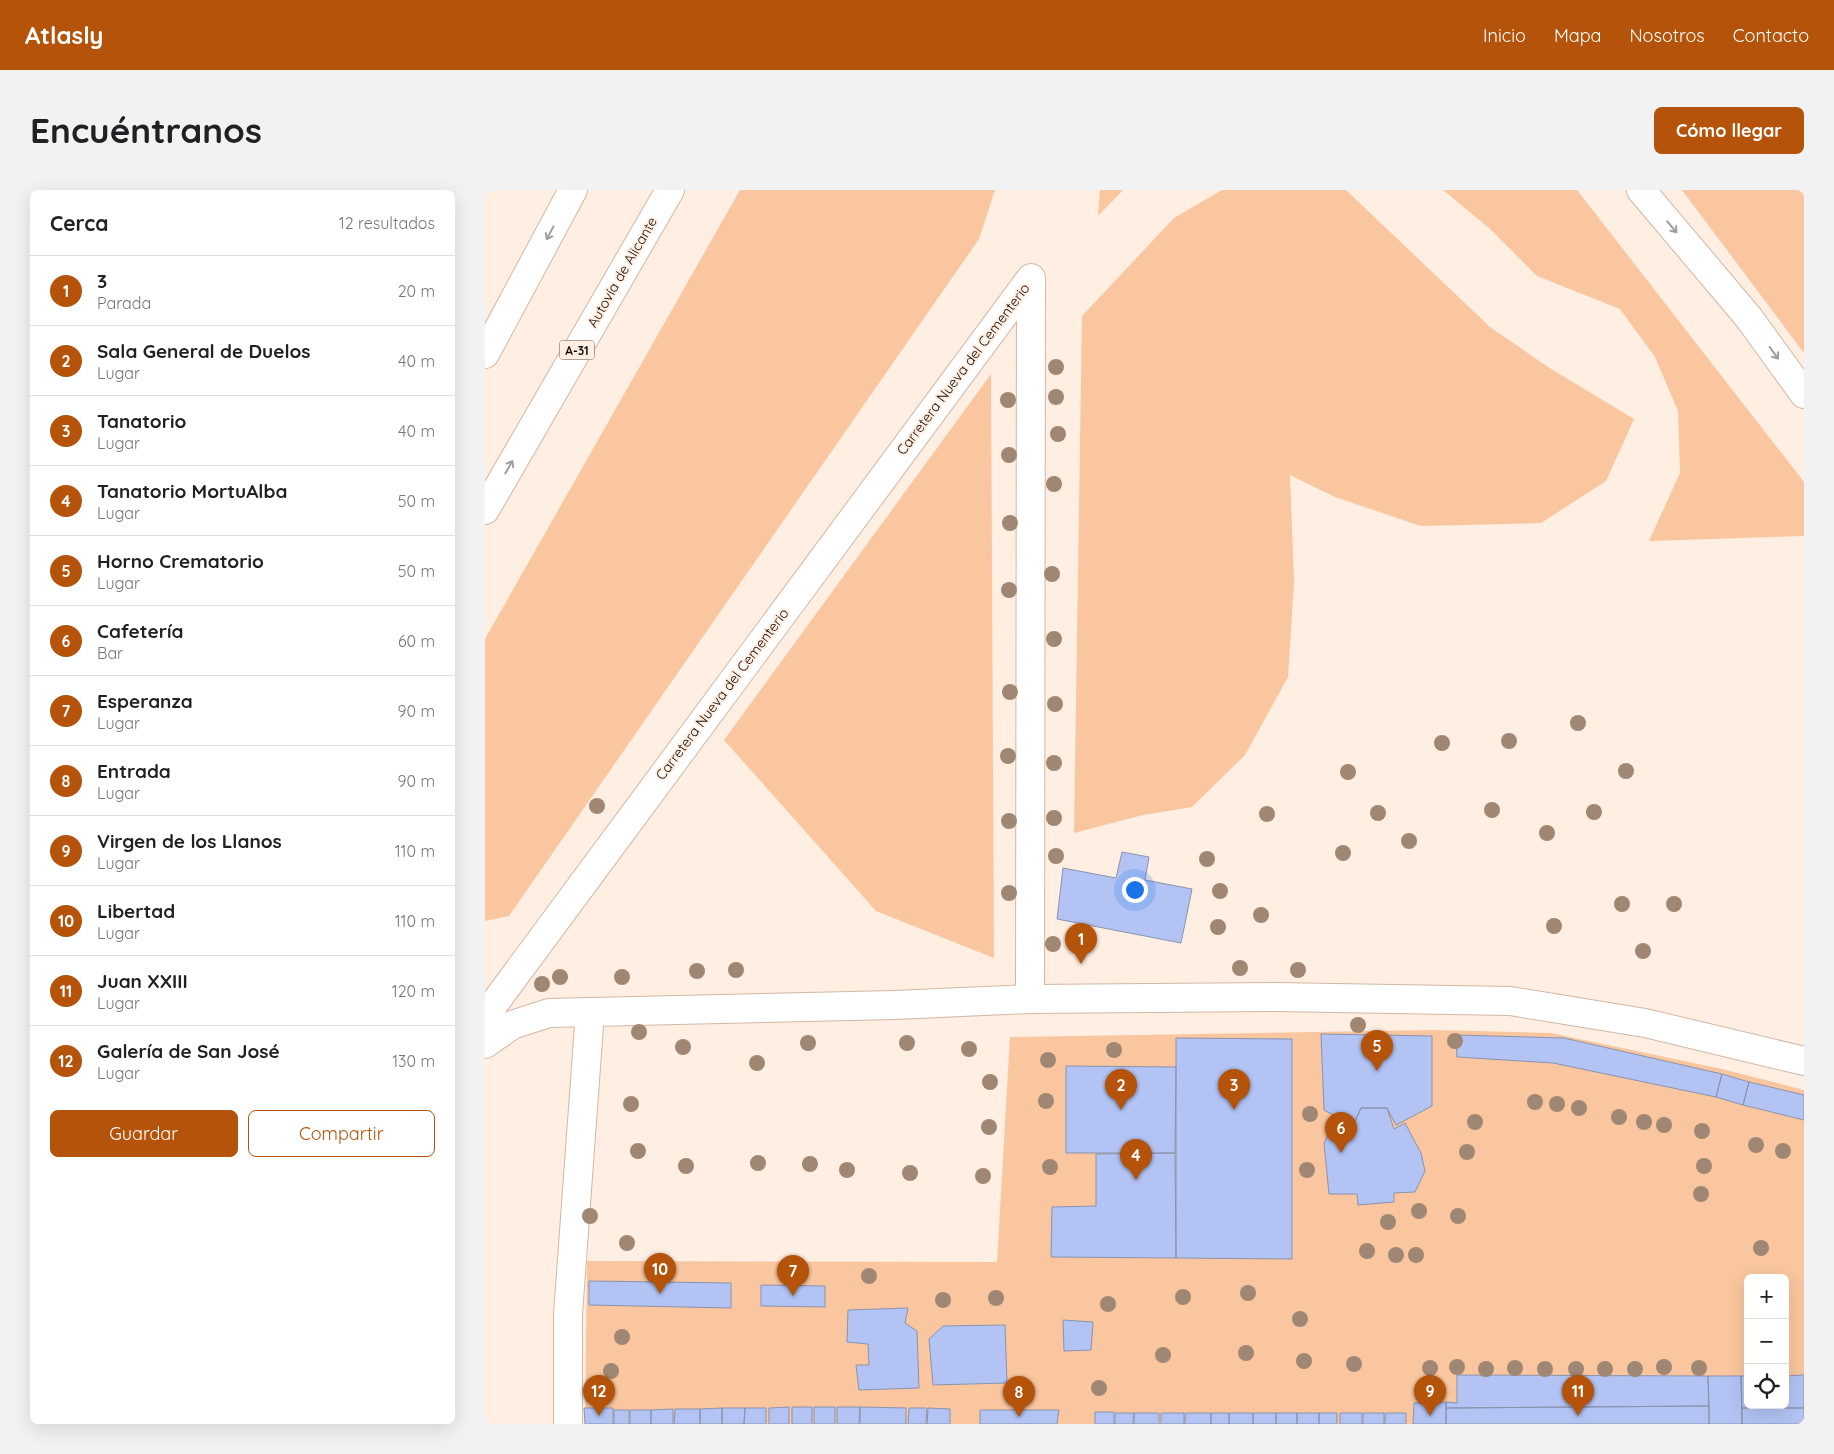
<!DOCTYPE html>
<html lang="es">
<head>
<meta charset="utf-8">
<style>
  :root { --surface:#fff; --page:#f2f2f2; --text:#202124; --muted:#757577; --line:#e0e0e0; --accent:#b45309 }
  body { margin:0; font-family:Quicksand,sans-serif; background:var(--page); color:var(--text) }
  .controls { position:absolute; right:15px; bottom:15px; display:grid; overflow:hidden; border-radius:8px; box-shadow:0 5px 20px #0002 }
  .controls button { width:45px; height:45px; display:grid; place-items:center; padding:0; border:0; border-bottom:1px solid var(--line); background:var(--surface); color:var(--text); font:25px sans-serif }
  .you { position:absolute; left:649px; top:699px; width:18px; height:18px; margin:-12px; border:4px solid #fff; border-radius:50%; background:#1a73e8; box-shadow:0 0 0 8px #1a73e833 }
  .badge { display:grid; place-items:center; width:32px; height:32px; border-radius:50%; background:var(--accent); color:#fff; font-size:16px; font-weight:700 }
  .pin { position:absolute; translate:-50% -41px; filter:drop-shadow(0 1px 2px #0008) }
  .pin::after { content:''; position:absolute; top:26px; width:18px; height:15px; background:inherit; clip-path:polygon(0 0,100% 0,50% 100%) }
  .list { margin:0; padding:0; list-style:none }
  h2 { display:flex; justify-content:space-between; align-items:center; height:65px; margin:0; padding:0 20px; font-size:21px }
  h2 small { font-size:16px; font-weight:400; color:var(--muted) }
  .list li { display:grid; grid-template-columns:32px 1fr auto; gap:15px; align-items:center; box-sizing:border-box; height:70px; padding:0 20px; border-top:1px solid var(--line) }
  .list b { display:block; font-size:19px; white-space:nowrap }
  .list p { margin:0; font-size:16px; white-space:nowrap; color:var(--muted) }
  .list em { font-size:16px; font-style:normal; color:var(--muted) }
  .actions { display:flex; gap:10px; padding:15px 20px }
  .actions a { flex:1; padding:11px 0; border:1px solid var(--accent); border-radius:8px; text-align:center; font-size:18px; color:var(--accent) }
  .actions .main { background:var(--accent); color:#fff }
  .icon { flex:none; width:28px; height:28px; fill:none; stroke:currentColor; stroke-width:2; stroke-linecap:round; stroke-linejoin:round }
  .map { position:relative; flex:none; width:1319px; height:1234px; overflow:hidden; border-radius:8px }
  header { display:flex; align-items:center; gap:30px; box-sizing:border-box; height:70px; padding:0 25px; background:var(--accent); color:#fff }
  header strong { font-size:24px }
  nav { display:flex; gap:28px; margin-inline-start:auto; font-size:18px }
  .intro { display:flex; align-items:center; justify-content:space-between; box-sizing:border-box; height:120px; padding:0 30px }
  h1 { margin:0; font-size:35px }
  .button { padding:12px 22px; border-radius:8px; background:var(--accent); color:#fff; font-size:18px; font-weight:700 }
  main { display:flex; gap:30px; padding:0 30px }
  aside { flex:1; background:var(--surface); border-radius:8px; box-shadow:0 5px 20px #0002 }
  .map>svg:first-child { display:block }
</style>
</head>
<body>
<header>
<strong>Atlasly</strong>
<nav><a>Inicio</a><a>Mapa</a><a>Nosotros</a><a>Contacto</a></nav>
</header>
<div class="intro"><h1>Encuéntranos</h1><a class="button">Cómo llegar</a></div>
<main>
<aside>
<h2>Cerca<small>12 resultados</small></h2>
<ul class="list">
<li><span class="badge">1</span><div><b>3</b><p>Parada</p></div><em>20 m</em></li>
<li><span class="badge">2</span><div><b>Sala General de Duelos</b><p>Lugar</p></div><em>40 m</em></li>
<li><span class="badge">3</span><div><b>Tanatorio</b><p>Lugar</p></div><em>40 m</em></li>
<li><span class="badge">4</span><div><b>Tanatorio MortuAlba</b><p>Lugar</p></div><em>50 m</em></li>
<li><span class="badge">5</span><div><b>Horno Crematorio</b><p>Lugar</p></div><em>50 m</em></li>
<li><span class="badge">6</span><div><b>Cafetería</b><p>Bar</p></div><em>60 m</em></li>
<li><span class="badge">7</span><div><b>Esperanza</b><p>Lugar</p></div><em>90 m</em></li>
<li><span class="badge">8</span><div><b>Entrada</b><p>Lugar</p></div><em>90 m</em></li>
<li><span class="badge">9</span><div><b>Virgen de los Llanos</b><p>Lugar</p></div><em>110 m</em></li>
<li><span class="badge">10</span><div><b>Libertad</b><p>Lugar</p></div><em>110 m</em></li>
<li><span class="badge">11</span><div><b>Juan XXIII</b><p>Lugar</p></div><em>120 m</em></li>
<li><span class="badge">12</span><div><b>Galería de San José</b><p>Lugar</p></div><em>130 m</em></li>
</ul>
<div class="actions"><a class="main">Guardar</a><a>Compartir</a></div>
</aside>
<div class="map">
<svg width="1319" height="1234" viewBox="0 0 1319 1234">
  <rect width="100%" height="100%" fill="#ffeee2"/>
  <path fill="#f9c69f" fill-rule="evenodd" d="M 255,0 L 510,0 L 494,49 L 24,726 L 0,731 L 0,449 Z
    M 615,0 L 638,0 L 613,26 Z
    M 737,0 L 861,0 L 1005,137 L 1063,177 L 1149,229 L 1121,291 L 1056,333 L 936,336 L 850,307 L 805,285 L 809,391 L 803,487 L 760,565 L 707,617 L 658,625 L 589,643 L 597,126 L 689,28 Z
    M 958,0 L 1092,0 L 1319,292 L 1319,346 L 1164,351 L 1195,283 L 1193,221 L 1170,167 L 1135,119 L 1052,86 L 1004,38 Z
    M 1197,0 L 1319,0 L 1319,163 Z
    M 506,184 L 509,768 L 391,721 L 239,550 Z
    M 949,840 L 1066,843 L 1237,879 L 1319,900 L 1319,1234 L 100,1234 L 102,1071 L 512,1072 L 525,847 ZM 1263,1088 L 1300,1088 L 1300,1215 L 1263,1215 Z"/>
  <path fill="#b2c3f4" stroke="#8a93ae" d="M 637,662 L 664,667 L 660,690 L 707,699 L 696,753 L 572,729 L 578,678 L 631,688 Z
    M 836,844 L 947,846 L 947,916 L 911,935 L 902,918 L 876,918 L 868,936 L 839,920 Z
    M 971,845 L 1079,848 L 1237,884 L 1231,907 L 1068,873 L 972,867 Z
    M 691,848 L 807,849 L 807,1069 L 691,1068 Z
    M 581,876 L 691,877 L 690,963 L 581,963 Z
    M 1237,884 L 1264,892 L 1258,915 L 1231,907 Z
    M 1264,892 L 1319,905 L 1319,930 L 1258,915 Z
    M 876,918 L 902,918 L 909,939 L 920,933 L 936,963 L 940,981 L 930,1002 L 909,1003 L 909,1012 L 873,1015 L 872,1004 L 844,1004 L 839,953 L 847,937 L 868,936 Z
    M 690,963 L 691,1068 L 566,1067 L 567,1017 L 611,1016 L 611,964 Z
    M 104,1091 L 246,1093 L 246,1118 L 104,1115 Z
    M 276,1095 L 340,1096 L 340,1117 L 276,1116 Z
    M 423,1118 L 420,1133 L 432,1141 L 434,1198 L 374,1200 L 371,1175 L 384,1175 L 383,1154 L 362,1152 L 363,1120 Z
    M 578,1130 L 608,1132 L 606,1160 L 579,1161 Z
    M 520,1135 L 522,1193 L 448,1195 L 444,1149 L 458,1136 Z
    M 972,1185 L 1223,1186 L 1224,1216 L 961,1218 L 961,1212 L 972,1213 Z
    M 1319,1185 L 1319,1218 L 1257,1218 L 1256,1186 L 1263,1186 L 1263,1215 L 1300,1215 L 1300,1186 Z
    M 1223,1186 L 1256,1186 L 1257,1234 L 1224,1234 Z
    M 961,1212 L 961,1234 L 928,1234 L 929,1213 Z
    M 1224,1216 L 1224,1234 L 961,1234 L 961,1218 Z
    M 304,1217 L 304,1234 L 284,1234 L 284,1218 Z
    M 307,1217 L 327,1217 L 327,1234 L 307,1234 Z
    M 329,1217 L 350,1217 L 350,1234 L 329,1234 Z
    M 352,1217 L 375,1217 L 374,1234 L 352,1234 Z
    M 375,1217 L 421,1218 L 421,1234 L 375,1234 Z
    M 99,1218 L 128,1218 L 128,1234 L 100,1234 Z
    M 237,1218 L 260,1218 L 259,1234 L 237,1234 Z
    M 237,1218 L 237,1234 L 215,1234 L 215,1219 Z
    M 260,1218 L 281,1218 L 281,1234 L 259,1234 Z
    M 424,1218 L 442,1218 L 441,1234 L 423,1234 Z
    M 443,1218 L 465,1219 L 465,1234 L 442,1234 Z
    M 1257,1218 L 1319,1218 L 1319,1234 L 1257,1234 Z
    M 188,1219 L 188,1234 L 166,1234 L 166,1220 Z
    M 190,1219 L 215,1219 L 215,1234 L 189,1234 Z
    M 129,1220 L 144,1220 L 144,1234 L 129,1234 Z
    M 145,1220 L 166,1220 L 166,1234 L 145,1234 Z
    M 495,1220 L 574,1220 L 572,1234 L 495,1234 Z
    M 610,1222 L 629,1222 L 629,1234 L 610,1234 Z
    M 630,1223 L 649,1223 L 648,1234 L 630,1234 Z
    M 649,1223 L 674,1223 L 674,1234 L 649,1234 Z
    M 676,1223 L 699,1223 L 699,1234 L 676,1234 Z
    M 700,1223 L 726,1223 L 726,1234 L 700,1234 Z
    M 726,1223 L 744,1223 L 744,1234 L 726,1234 Z
    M 744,1223 L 768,1223 L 768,1234 L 744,1234 Z
    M 768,1223 L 791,1223 L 791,1234 L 768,1234 Z
    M 791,1223 L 812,1223 L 812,1234 L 791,1234 Z
    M 812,1223 L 834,1223 L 834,1234 L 812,1234 Z
    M 834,1223 L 852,1223 L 852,1234 L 834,1234 Z
    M 855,1223 L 877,1223 L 877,1234 L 855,1234 Z
    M 878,1223 L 899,1223 L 899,1234 L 878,1234 Z
    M 900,1223 L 921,1223 L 921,1234 L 900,1234 Z"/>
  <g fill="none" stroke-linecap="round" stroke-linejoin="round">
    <g stroke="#d2b7a4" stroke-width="30">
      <path id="minor" d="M 1156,0 L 1264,128 L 1319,204
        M 0,826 L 546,88 L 545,809
        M 0,854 L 27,835 L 64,823 L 409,815 L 545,809 L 791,807 L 1025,811 L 1160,833 L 1319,871
        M 83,1234 L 83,1124 L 105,822"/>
    </g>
    <g stroke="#d2b7a4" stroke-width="30">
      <path id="highway" d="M 0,164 L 88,0
        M 0,320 L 185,0"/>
    </g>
    <use href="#minor" stroke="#fff" stroke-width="28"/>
    <use href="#highway" stroke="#fff" stroke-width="28"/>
  </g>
  <g fill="#a08773">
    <circle cx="571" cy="177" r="8"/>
    <circle cx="571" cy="207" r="8"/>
    <circle cx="523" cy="210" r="8"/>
    <circle cx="573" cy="244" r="8"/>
    <circle cx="524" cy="265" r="8"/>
    <circle cx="569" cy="294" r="8"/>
    <circle cx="525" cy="333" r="8"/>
    <circle cx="567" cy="384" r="8"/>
    <circle cx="524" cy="400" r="8"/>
    <circle cx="569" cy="449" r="8"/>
    <circle cx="525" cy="502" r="8"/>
    <circle cx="570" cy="514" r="8"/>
    <circle cx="1093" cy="533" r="8"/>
    <circle cx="1024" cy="551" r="8"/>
    <circle cx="957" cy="553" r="8"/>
    <circle cx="523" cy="566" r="8"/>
    <circle cx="569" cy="573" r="8"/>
    <circle cx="1141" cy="581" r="8"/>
    <circle cx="863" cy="582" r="8"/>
    <circle cx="112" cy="616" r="8"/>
    <circle cx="1007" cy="620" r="8"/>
    <circle cx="1109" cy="622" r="8"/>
    <circle cx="893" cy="623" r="8"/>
    <circle cx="782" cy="624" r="8"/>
    <circle cx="569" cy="628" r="8"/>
    <circle cx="524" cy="631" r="8"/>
    <circle cx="1062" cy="643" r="8"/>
    <circle cx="924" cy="651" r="8"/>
    <circle cx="858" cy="663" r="8"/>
    <circle cx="571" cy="666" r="8"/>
    <circle cx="722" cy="669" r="8"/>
    <circle cx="735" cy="701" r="8"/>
    <circle cx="524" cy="703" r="8"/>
    <circle cx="1137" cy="714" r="8"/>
    <circle cx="1189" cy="714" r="8"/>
    <circle cx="776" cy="725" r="8"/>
    <circle cx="1069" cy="736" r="8"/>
    <circle cx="733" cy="737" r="8"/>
    <circle cx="568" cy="754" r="8"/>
    <circle cx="1158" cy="761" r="8"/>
    <circle cx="755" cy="778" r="8"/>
    <circle cx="251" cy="780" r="8"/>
    <circle cx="813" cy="780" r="8"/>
    <circle cx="212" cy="781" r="8"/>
    <circle cx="75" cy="787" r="8"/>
    <circle cx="137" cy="787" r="8"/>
    <circle cx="57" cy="794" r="8"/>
    <circle cx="873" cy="835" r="8"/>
    <circle cx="154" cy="842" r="8"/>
    <circle cx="970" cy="851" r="8"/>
    <circle cx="323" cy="853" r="8"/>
    <circle cx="422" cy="853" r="8"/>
    <circle cx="198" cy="857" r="8"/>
    <circle cx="484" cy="859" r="8"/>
    <circle cx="629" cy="860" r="8"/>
    <circle cx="563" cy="870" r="8"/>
    <circle cx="272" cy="873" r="8"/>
    <circle cx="505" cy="892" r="8"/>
    <circle cx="561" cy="911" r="8"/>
    <circle cx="1050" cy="912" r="8"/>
    <circle cx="146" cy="914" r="8"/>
    <circle cx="1072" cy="914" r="8"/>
    <circle cx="1094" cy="918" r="8"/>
    <circle cx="825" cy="924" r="8"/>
    <circle cx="1134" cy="927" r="8"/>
    <circle cx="990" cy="932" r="8"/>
    <circle cx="1159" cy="932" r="8"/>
    <circle cx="1179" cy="935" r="8"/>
    <circle cx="504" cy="937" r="8"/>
    <circle cx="1217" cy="941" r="8"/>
    <circle cx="1271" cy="955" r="8"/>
    <circle cx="153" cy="961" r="8"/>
    <circle cx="1298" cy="961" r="8"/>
    <circle cx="982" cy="962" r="8"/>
    <circle cx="273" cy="973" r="8"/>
    <circle cx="325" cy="974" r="8"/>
    <circle cx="201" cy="976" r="8"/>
    <circle cx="1219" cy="976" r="8"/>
    <circle cx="565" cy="977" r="8"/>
    <circle cx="362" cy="980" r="8"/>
    <circle cx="822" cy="980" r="8"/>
    <circle cx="425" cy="983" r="8"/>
    <circle cx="498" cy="986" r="8"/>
    <circle cx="1216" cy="1004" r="8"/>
    <circle cx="934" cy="1021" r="8"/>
    <circle cx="105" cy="1026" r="8"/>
    <circle cx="973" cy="1026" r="8"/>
    <circle cx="903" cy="1032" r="8"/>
    <circle cx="142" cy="1053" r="8"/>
    <circle cx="1276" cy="1058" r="8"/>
    <circle cx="882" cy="1061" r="8"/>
    <circle cx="911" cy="1065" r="8"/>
    <circle cx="931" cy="1065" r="8"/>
    <circle cx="384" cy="1086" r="8"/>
    <circle cx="763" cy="1103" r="8"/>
    <circle cx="698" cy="1107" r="8"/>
    <circle cx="511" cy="1108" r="8"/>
    <circle cx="458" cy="1110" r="8"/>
    <circle cx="623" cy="1114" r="8"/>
    <circle cx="815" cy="1129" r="8"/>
    <circle cx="137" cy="1147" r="8"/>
    <circle cx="761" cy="1163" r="8"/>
    <circle cx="678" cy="1165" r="8"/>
    <circle cx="819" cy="1171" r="8"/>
    <circle cx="869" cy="1174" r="8"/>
    <circle cx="972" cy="1177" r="8"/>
    <circle cx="1179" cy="1177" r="8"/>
    <circle cx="945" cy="1178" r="8"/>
    <circle cx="1030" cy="1178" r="8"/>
    <circle cx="1214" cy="1178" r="8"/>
    <circle cx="1001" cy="1179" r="8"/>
    <circle cx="1060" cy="1179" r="8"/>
    <circle cx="1091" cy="1179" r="8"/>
    <circle cx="1120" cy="1179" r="8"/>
    <circle cx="1150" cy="1179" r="8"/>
    <circle cx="126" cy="1181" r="8"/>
    <circle cx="614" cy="1198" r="8"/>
  </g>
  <defs><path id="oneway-shaft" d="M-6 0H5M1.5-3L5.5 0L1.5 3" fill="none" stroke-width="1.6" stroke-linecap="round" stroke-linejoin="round" transform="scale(1.25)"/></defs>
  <g stroke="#a19e9b">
    <use href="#oneway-shaft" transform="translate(1187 37) rotate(50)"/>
    <use href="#oneway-shaft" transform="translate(65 43) rotate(118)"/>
    <use href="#oneway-shaft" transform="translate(1289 163) rotate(54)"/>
    <use href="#oneway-shaft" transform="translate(24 277) rotate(-60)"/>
  </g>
  <g text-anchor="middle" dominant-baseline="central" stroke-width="4" stroke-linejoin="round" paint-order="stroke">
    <rect fill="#ffeee2" stroke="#5a5048" stroke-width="1" x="74.5" y="150.5" width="35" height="19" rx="4"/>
    <g font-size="12" font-weight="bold" fill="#140c06">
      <text x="92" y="160">A-31</text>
    </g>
    <g font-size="14" fill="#140c06" stroke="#ffeee2">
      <text transform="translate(137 82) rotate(-60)">Autovía de Alicante</text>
      <text transform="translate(478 179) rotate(-53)">Carretera Nueva del Cementerio</text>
      <text transform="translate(237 504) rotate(-53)">Carretera Nueva del Cementerio</text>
    </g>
  </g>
</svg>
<div class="controls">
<button>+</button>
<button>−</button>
<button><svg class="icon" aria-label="locate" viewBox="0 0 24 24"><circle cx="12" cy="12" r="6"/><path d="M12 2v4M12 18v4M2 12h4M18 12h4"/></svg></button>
</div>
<div class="you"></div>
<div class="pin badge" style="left:596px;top:774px">1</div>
<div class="pin badge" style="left:636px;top:920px">2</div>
<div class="pin badge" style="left:749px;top:920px">3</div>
<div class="pin badge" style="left:651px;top:990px">4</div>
<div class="pin badge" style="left:892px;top:881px">5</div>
<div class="pin badge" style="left:856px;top:963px">6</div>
<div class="pin badge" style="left:308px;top:1106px">7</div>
<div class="pin badge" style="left:534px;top:1227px">8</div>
<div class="pin badge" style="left:945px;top:1226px">9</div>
<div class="pin badge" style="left:175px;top:1104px">10</div>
<div class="pin badge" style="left:1093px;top:1226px">11</div>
<div class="pin badge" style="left:114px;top:1226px">12</div>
</div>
</main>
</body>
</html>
